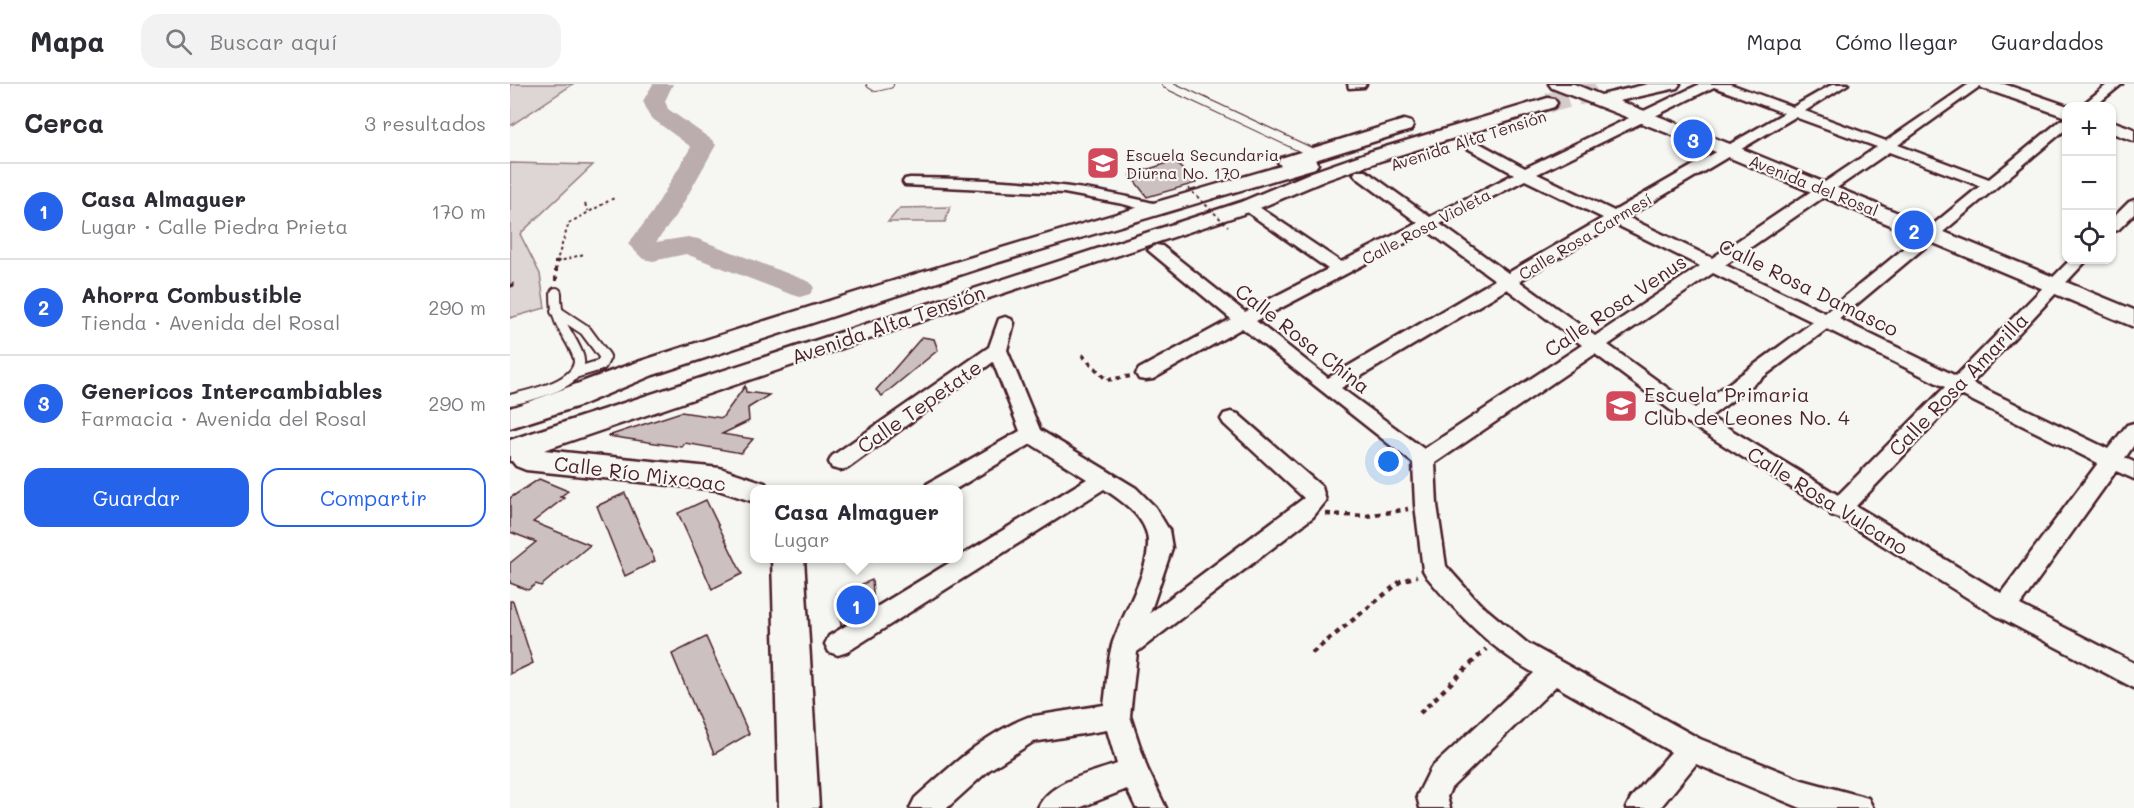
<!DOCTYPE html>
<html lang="es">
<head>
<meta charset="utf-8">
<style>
  :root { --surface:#fff; --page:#f2f2f3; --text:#2b2b33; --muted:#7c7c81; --line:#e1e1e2; --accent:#2563eb }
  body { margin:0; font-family:Mali,sans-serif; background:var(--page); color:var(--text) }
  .controls { position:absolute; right:18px; top:18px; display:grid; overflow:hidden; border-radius:12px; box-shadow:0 2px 4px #0004 }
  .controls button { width:54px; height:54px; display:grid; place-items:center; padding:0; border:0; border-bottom:2px solid var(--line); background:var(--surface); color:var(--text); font:30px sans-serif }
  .you { position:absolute; left:879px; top:378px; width:21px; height:21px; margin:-15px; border:4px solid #fff; border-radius:50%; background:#1a73e8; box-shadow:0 0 0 9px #1a73e833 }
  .badge { display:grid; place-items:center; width:39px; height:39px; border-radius:50%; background:var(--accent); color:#fff; font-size:20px; font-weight:700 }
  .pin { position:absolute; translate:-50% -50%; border:3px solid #fff; box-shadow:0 2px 6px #0006 }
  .popup { position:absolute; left:240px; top:401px; width:213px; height:78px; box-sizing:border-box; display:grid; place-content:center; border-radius:12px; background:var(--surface); filter:drop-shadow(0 2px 4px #0005); font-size:20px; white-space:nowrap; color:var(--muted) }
  .popup b { font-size:22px; color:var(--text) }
  .popup::after { content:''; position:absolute; left:50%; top:100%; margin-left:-12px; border:12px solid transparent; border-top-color:var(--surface) }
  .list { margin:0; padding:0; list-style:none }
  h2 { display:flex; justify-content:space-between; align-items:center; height:78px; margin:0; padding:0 24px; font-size:26px }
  h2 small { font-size:20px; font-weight:400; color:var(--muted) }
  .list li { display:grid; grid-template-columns:39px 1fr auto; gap:18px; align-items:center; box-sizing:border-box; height:96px; padding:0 24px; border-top:2px solid var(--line) }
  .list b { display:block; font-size:22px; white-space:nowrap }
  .list p { margin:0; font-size:20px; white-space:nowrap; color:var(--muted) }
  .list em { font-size:20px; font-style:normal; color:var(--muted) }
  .actions { display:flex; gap:12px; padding:18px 24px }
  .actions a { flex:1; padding:14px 0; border:2px solid var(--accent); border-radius:18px; text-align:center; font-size:21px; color:var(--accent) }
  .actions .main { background:var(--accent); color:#fff }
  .icon { flex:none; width:33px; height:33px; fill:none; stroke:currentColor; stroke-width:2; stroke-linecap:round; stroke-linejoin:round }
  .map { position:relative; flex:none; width:1624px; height:724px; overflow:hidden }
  header { display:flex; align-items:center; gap:36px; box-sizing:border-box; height:84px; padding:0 30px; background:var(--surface); border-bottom:2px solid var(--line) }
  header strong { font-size:28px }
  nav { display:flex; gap:33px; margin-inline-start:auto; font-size:21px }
  .search { width:420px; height:54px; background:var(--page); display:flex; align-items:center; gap:15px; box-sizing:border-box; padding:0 21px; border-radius:18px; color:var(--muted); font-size:22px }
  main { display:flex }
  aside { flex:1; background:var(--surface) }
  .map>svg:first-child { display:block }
</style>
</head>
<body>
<header>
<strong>Mapa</strong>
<div class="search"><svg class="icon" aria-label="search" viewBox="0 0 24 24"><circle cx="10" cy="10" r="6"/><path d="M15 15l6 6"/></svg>Buscar aquí</div>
<nav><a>Mapa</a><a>Cómo llegar</a><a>Guardados</a></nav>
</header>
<main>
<aside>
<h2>Cerca<small>3 resultados</small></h2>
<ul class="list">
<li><span class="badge">1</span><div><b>Casa Almaguer</b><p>Lugar · Calle Piedra Prieta</p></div><em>170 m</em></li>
<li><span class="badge">2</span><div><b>Ahorra Combustible</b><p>Tienda · Avenida del Rosal</p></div><em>290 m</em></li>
<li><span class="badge">3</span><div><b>Genericos Intercambiables</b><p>Farmacia · Avenida del Rosal</p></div><em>290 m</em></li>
</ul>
<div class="actions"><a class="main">Guardar</a><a>Compartir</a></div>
</aside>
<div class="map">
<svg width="1624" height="724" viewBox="0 0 1624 724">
  <rect width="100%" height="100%" fill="#f6f6f2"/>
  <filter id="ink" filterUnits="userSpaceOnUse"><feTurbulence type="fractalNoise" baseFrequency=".0167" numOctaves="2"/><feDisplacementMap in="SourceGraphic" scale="12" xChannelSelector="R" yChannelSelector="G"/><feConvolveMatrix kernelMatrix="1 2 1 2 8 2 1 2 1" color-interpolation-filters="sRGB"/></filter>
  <g filter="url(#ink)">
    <path fill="#ddd6d5" stroke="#947a80" stroke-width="1.5" d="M 0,0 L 63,0 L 0,42 Z
      M 0,79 L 83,81 L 10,150 L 30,190 L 35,224 L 0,234 Z
      M 440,123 L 435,138 L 378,138 L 390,124 Z"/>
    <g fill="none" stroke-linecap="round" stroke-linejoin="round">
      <path fill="#bbadae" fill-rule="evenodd" d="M 143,0 L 163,0 L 155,17 L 158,25 L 202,56 L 206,61 L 166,132 L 146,158 L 178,153 L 188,155 L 300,198 L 304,204 L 300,210 L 290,213 L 280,210 L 176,170 L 143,177 L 133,175 L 118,160 L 142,129 L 181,63 L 140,33 L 133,17 Z"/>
    </g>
    <path fill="#ccc1c0" stroke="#4a1f2b" stroke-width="1.5" d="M 664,77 L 686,99 L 637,113 L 620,91 Z
      M 412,253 L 424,255 L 428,266 L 372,312 L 366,306 Z
      M 235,302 L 236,308 L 259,311 L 238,324 L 239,337 L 212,350 L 243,355 L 231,369 L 175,359 L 172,363 L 98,352 L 171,328 L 212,334 Z
      M 29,395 L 58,407 L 50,413 L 54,414 L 23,438 L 80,461 L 31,502 L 26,500 L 18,506 L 0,499 L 0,479 L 26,458 L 0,448 L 0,414 Z
      M 115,409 L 145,477 L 115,492 L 87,422 Z
      M 196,416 L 232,490 L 202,505 L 168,429 Z
      M 362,496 L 364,522 L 331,542 L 327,510 Z
      M 0,517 L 3,517 L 23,579 L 0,590 Z
      M 196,553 L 239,650 L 204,670 L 162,570 Z"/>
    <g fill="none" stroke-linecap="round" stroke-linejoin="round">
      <path stroke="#d4cbca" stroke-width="20" stroke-dasharray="20 10" stroke-linecap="butt" d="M 1038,19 L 1090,6"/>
      <g stroke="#4a1f2b" stroke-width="10">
        <path id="lane-far1" d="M 361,0 L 366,3 L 379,0
          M 656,0 L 805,70"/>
      </g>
      <g stroke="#4a1f2b" stroke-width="14">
        <path id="lane" d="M 46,227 L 75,246 L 95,273 L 91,281 L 68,288
          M 0,316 C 20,311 81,299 67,269 C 55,242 46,242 46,209"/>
      </g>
      <g stroke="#4a1f2b" stroke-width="5">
        <path id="street" d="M 838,0 L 856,0 L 854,3 L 839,4 Z
          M 1190,0 L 1220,0 L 1283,23 L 1323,0 L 1338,0 L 1295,27 L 1376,57 L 1459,0 L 1473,0 L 1388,61 L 1479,95 L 1551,36 L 1556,35 L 1556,45 L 1329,235 L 1446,292 L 1560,176 L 1577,176 L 1462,299 L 1598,365 L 1617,341 L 1624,339 L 1624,361 L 1615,374 L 1624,378 L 1624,395 L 1606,387 L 1510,521 L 1624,579 L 1624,604 L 1485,531 L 1329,434 L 1321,431 L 1319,427 L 1178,339 L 1085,270 L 925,379 L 927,421 L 936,482 L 969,519 L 1017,559 L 1190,655 L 1292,696 L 1358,714 L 1363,724 L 1291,724 L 1186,680 L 1150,724 L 1116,724 L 1121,714 L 1161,668 L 1046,602 L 941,704 L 937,713 L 940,724 L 910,724 L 907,712 L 921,684 L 1024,589 C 981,565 948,530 917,493 L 913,486 L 905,421 L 903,379 L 732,244 L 643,295 L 636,296 L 629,295 L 626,290 L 629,285 L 721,235 L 638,166 L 646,161 L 652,162 L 735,228 L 818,185 L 733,125 L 730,122 L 733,119 L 743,119 L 831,178 L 908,139 L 846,93 L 844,90 L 846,87 L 856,87 L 920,133 L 1004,90 L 950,60 L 948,57 L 950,54 L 960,54 L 1015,84 ZM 1204,3 L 1274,29 L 1104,127 L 1027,90 ZM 1285,33 L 1367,63 L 1202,174 L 1117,133 ZM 1379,68 L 1470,102 L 1315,229 L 1215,181 ZM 1015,96 L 1093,134 L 998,189 L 930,140 ZM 1105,140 L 1190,182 L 1085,252 L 1009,197 ZM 918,147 L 985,196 L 818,294 L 746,237 ZM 1203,189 L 1303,238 L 1185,324 L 1098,261 ZM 997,205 L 1072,261 L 914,365 L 831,304 ZM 1317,245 L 1435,303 L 1328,411 L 1200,333 ZM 1451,311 L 1588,379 L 1491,509 L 1346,422 Z
          M 1598,0 L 1612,0 L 1585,22 L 1571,22 Z
          M 400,94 C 487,95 567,98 651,121 L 654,124 L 646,129 L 613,120 L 554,109 L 395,101 L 393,98 L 395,95 Z
          M 1624,116 L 1624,130 L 1608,146 L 1602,148 L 1602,135 L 1619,118 Z
          M 495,233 L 501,235 L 504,239 L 497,266 L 530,346 L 626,404 L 645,423 L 659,446 L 662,464 L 640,529 L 794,414 L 714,340 L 711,335 L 714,330 L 721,328 L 728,330 L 812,403 L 816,417 L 803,433 L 627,568 L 620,632 L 637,684 L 656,724 L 626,724 L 617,705 L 569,724 L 528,724 C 539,697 582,689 607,680 L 597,646 L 523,658 L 479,686 L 437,724 L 400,724 L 405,714 C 440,683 474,650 518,633 L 594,621 C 597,602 597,580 602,561 C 611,532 647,477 636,447 C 630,429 609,415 594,405 L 337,568 L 328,571 L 319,568 L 315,560 L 319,552 L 577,395 L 521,360 L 444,406 L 414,406 L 417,400 L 510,347 L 483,278 L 338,384 L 330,386 L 322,384 L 319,378 L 322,372 L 479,263 L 489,235 Z"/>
      </g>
      <g stroke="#4a1f2b" stroke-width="5">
        <path id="secondary" d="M 1039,0 L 1064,0 L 1091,11 L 1138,0 L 1170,0 L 1167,4 L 1109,17 L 1225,62 L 1624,226 L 1624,243 L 1211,70 L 1042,4 Z
          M 1469,0 L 1494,0 L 1558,22 L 1556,33 L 1472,4 Z
          M 1038,14 L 1044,15 L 1047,19 L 1044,23 L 873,76 L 816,96 L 745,126 L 482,213 L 34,366 L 210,384 L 255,399 L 258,406 L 244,406 L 244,418 L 208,406 L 16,386 L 6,382 L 2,377 L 0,377 L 0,356 L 731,118 L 802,88 L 859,68 Z
          M 894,36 L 901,38 L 903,42 L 901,46 L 805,76 L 808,80 L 805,84 L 486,179 L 143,291 L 69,322 L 0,344 L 0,324 C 43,310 85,292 128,278 C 341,208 556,144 771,82 L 768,78 L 771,74 Z
          M 1602,37 L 1624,45 L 1624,57 L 1602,49 Z
          M 262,474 L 294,474 L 309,724 L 269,724 Z"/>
      </g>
      <path stroke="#4a1f2b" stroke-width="2" stroke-dasharray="3 3" stroke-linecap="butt" d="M 75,120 L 78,127
        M 47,178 L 74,170
        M 46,179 L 59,139 L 104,114"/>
      <path stroke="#4a1f2b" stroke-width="4" stroke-dasharray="4.5 4.5" stroke-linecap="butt" d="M 47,178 L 49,177
        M 46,197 L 46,177
        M 0,202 L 5,200
        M 572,271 L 597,296 L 621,292"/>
      <path stroke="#4a1f2b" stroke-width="4.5" stroke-dasharray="5 5" stroke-linecap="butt" d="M 816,430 L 857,432 L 898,425
        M 802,569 L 891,497 L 907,492
        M 910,629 L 976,565"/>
      <use href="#lane-far1" stroke="#f6f6f2" stroke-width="8"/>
      <use href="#lane" stroke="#f6f6f2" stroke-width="10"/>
      <use href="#street" fill="#f6f6f2" fill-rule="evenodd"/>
      <use href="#secondary" fill="#f6f6f2" fill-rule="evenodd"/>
      <path stroke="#4a1f2b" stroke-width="2" stroke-dasharray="3 3" stroke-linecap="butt" d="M 678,104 L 718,142"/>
    </g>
  </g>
  <defs>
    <g id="school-square" transform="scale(1.725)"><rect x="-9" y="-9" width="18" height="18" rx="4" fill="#d1495b" stroke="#f6f6f2"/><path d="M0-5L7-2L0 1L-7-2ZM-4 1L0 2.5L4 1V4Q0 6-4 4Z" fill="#fff"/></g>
  </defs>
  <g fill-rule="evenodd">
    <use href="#school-square" x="593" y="79"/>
    <use href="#school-square" x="1111" y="322"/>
  </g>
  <g text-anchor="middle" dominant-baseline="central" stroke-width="4.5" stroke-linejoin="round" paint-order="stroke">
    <g font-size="16" fill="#4a1f2b" stroke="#f6f6f2">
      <text transform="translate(958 56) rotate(-18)">Avenida Alta Tensión</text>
      <text transform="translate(1304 101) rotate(22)">Avenida del Rosal</text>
      <text transform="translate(916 142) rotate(-28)">Calle Rosa Violeta</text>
      <text transform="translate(1075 152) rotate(-31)">Calle Rosa Carmesí</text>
    </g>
    <g font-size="16" fill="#4a1f2b" stroke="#f6f6f2" text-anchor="start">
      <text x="616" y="70">Escuela Secundaria<tspan x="616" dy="18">Diurna No. 170</tspan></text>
    </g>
    <g font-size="20" fill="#4a1f2b" stroke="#f6f6f2">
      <text transform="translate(1299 203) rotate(26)">Calle Rosa Damasco</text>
      <text transform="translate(1105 221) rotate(-34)">Calle Rosa Venus</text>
      <text transform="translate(378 240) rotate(-19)">Avenida Alta Tensión</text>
      <text transform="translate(793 254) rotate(38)">Calle Rosa China</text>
      <text transform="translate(1448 300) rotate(-46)">Calle Rosa Amarilla</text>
      <text transform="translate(409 322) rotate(-35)">Calle Tepetate</text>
      <text transform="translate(130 389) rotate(7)">Calle Río Mixcoac</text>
      <text transform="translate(1318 416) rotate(32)">Calle Rosa Vulcano</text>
    </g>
    <g font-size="20" fill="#4a1f2b" stroke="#f6f6f2" text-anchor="start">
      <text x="1134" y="310">Escuela Primaria<tspan x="1134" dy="23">Club de Leones No. 4</tspan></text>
    </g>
  </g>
</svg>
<div class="controls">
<button>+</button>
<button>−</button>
<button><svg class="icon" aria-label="locate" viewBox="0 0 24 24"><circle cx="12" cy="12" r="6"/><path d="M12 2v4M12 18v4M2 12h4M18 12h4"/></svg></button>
</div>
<div class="you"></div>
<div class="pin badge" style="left:346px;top:521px">1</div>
<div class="popup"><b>Casa Almaguer</b>Lugar</div>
<div class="pin badge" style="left:1404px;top:146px">2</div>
<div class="pin badge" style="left:1183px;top:55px">3</div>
</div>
</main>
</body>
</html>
